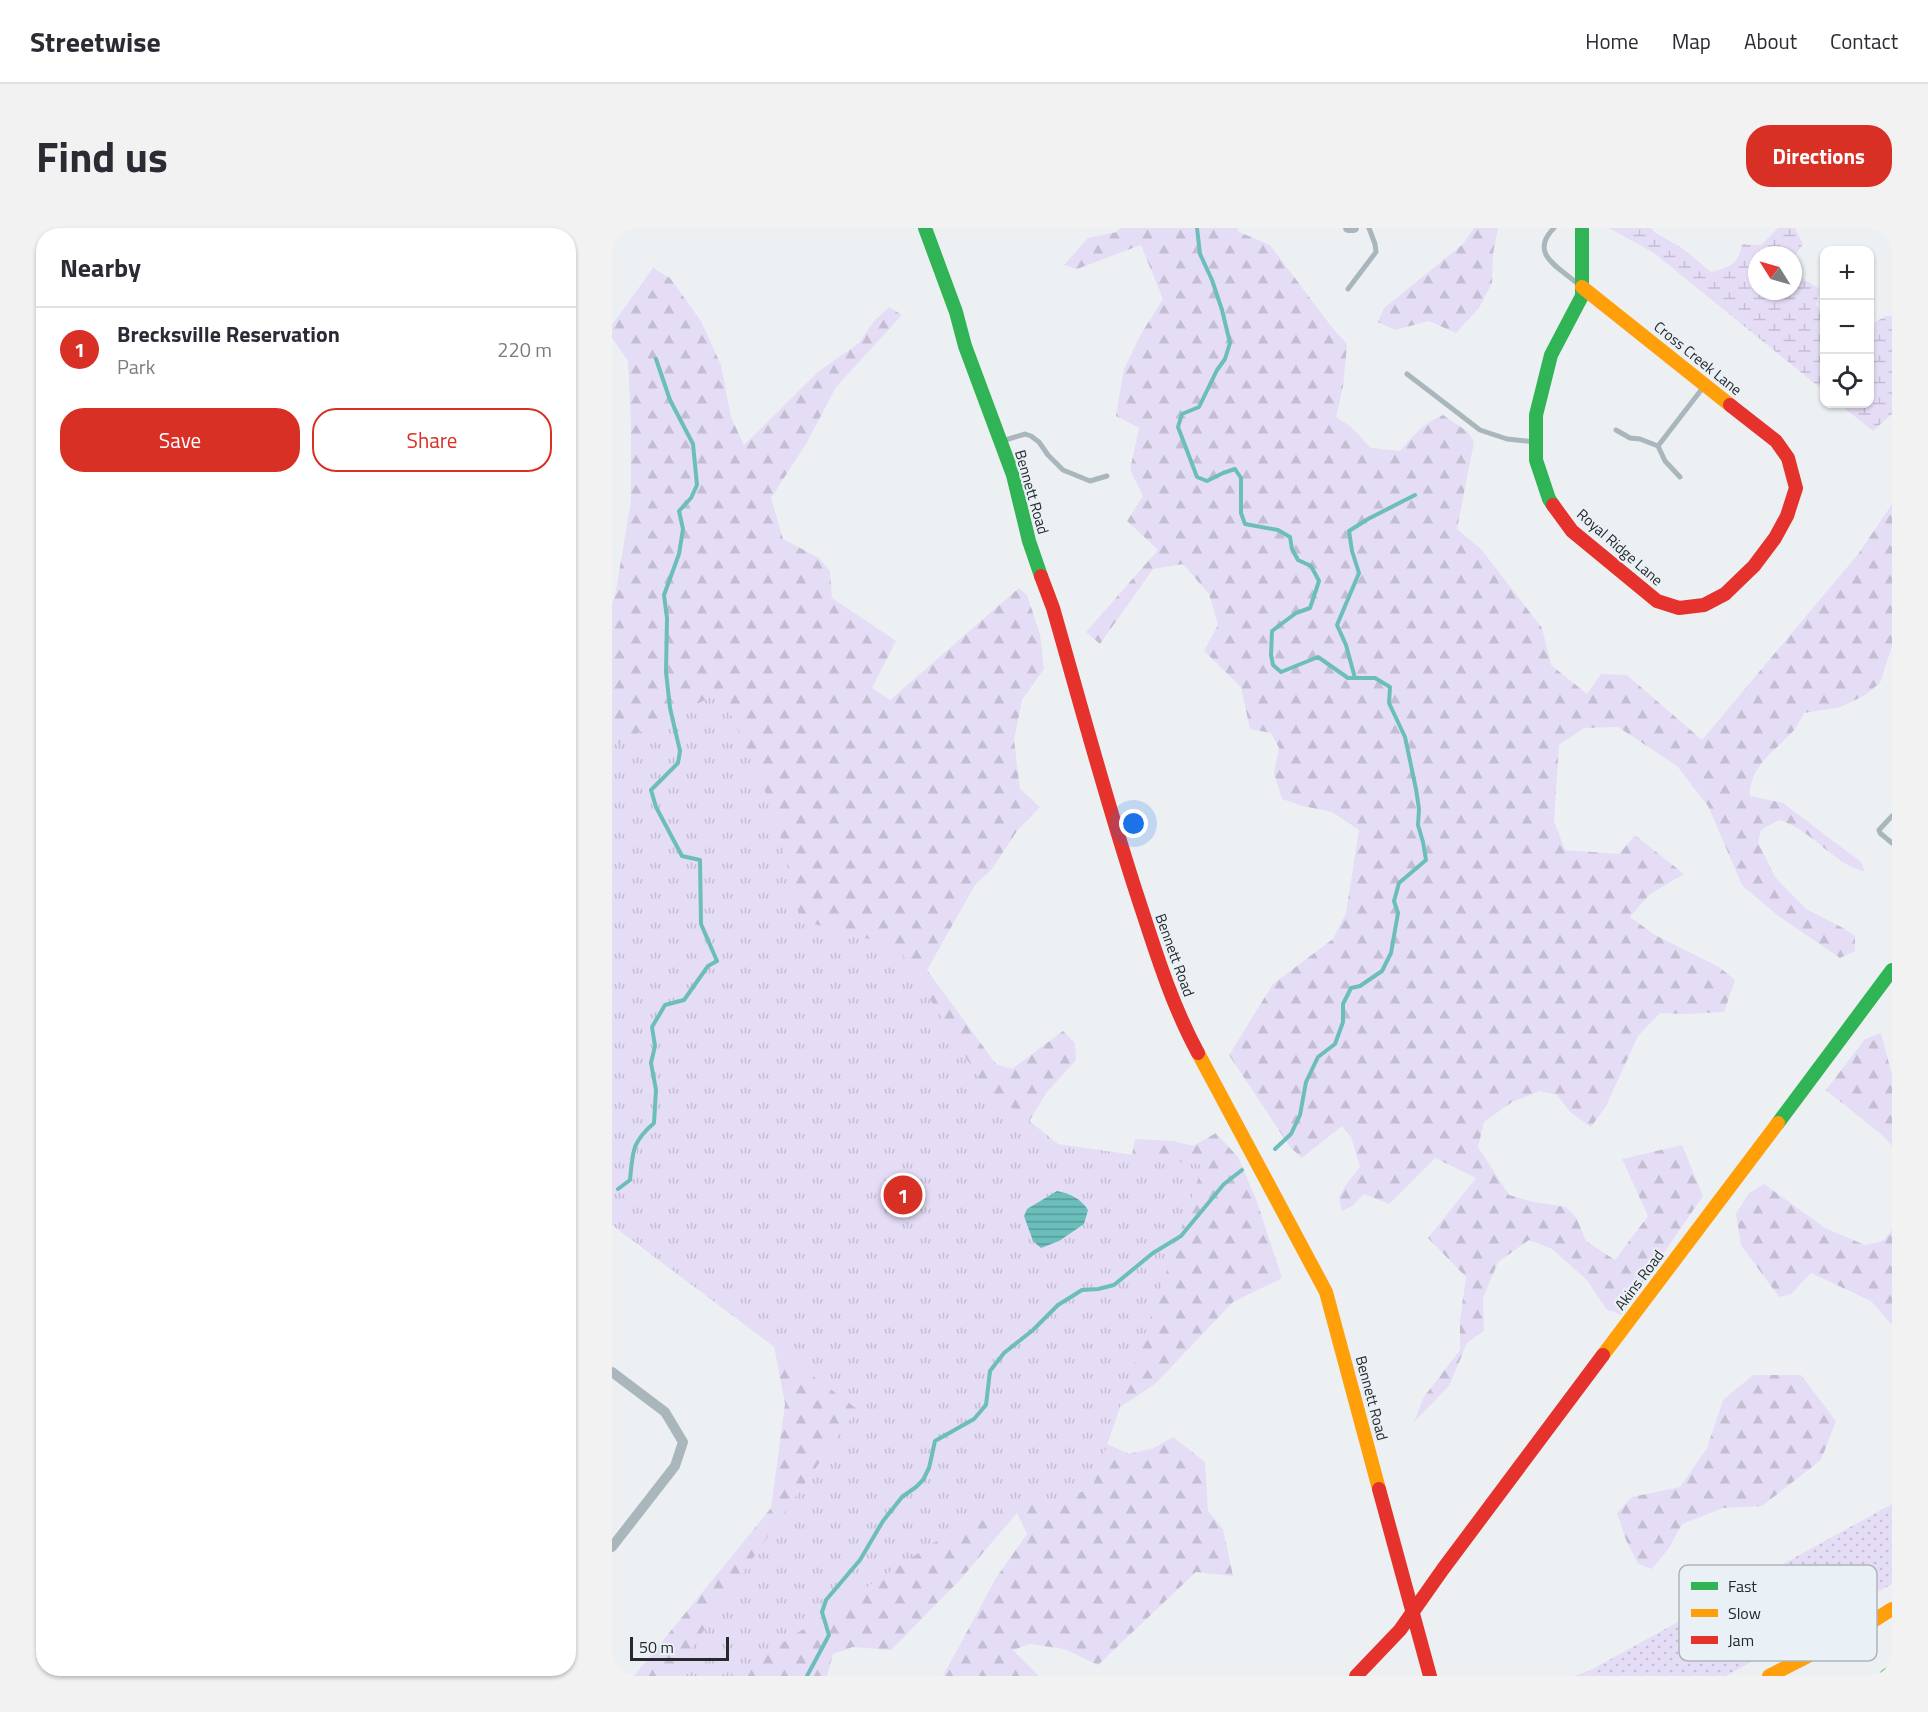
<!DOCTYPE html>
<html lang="en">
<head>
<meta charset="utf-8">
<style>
  :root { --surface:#fff; --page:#f2f2f3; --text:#2b2b33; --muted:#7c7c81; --line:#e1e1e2; --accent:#d93025 }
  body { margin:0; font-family:"Titillium Web",sans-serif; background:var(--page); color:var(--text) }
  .controls { position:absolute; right:18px; top:18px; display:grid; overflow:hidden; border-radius:12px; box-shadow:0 2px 4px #0004 }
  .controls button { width:54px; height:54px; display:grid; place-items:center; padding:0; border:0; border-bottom:2px solid var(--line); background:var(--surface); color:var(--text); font:30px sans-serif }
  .compass { position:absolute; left:1136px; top:18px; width:54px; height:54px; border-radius:50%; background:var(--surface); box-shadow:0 2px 4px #0004; rotate:307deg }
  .scale { position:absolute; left:18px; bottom:15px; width:99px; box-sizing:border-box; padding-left:6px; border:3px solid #272a2c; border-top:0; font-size:16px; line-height:21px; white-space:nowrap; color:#272a2c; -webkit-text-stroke:4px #e9f0f6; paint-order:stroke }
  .you { position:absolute; left:522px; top:596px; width:21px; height:21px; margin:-15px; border:4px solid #fff; border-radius:50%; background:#1a73e8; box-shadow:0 0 0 9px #1a73e833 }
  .badge { display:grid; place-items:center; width:39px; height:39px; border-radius:50%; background:var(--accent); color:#fff; font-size:20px; font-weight:700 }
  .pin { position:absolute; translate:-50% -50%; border:3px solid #fff; box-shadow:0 2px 6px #0006 }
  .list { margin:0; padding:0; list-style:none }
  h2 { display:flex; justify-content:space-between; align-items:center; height:78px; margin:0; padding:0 24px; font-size:26px }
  h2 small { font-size:20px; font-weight:400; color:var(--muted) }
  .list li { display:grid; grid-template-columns:39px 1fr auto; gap:18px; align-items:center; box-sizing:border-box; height:84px; padding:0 24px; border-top:2px solid var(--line) }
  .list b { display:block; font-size:22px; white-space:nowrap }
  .list p { margin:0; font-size:20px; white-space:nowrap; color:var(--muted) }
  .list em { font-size:20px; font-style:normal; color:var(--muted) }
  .actions { display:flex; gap:12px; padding:18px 24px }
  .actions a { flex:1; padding:14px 0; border:2px solid var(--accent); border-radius:24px; text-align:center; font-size:21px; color:var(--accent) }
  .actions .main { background:var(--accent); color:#fff }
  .icon { flex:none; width:33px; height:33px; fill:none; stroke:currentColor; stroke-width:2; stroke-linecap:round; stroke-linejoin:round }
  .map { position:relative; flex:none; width:1280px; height:1448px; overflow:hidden; border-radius:24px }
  header { display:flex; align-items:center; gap:36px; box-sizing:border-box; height:84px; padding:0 30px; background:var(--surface); border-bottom:2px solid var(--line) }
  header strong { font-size:28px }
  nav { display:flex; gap:33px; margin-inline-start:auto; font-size:21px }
  .intro { display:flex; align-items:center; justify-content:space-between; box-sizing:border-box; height:144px; padding:0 36px }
  h1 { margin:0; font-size:42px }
  .button { padding:15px 27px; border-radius:24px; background:var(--accent); color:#fff; font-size:21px; font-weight:700 }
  main { display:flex; gap:36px; padding:0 36px }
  aside { flex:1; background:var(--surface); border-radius:24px; box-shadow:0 2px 4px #0004 }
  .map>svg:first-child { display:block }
</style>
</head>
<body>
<header>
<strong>Streetwise</strong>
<nav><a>Home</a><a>Map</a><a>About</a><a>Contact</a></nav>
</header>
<div class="intro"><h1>Find us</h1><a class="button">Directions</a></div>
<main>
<aside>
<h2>Nearby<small></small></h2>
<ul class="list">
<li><span class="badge">1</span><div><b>Brecksville Reservation</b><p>Park</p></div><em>220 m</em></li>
</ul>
<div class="actions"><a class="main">Save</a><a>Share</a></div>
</aside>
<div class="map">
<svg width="1280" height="1448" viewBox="0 0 1280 1448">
  <defs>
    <pattern id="grass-dots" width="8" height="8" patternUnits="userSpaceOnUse" patternTransform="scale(1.5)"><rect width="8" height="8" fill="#e5ddf6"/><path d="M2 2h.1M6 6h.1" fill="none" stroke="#c4bed3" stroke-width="1.8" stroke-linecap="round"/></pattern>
    <pattern id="forest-firs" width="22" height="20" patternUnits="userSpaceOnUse" patternTransform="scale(1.5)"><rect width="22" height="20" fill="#e5ddf6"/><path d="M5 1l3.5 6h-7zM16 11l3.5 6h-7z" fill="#c4bed3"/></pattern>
    <pattern id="wetland-marsh" width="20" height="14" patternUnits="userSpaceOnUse" patternTransform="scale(1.5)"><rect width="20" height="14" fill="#e5ddf6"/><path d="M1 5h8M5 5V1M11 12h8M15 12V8" fill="none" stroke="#c4bed3"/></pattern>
    <pattern id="park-tufts" width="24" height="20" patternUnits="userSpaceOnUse" patternTransform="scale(1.5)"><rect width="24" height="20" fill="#e5ddf6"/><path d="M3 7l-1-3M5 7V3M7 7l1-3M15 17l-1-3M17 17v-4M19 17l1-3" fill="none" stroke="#c4bed3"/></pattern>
    <pattern id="water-rules" width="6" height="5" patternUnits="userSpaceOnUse" patternTransform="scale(1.5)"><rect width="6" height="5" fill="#6bbebb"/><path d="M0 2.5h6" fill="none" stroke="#589b98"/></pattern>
  </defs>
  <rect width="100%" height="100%" fill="#ecf0f3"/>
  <path fill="url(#grass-dots)" d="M 1280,1276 L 1280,1356 L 1114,1448 L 962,1448 L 977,1443 Z"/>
  <path fill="url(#forest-firs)" d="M 508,0 L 625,0 L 627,4 L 658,17 L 719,98 L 735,116 L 731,159 L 724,189 L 738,198 L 759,220 L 788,223 C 803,206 810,196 831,187 L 856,204 L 862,214 L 845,301 L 869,321 L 930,400 L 939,437 L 975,466 L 989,446 L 1015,447 L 1090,512 L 1247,325 L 1280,276 L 1280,418 L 1268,455 L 1253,467 L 1229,479 L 1192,485 C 1189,491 1186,497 1182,502 C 1164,523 1137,537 1138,568 L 1171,575 L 1249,634 L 1253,644 C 1220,635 1199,601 1167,592 L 1149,602 L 1146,614 L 1163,649 L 1194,681 L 1231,700 L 1243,708 L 1243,723 L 1228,730 L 1165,687 L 1130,657 L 1096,578 L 1065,538 L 1006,499 L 972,500 L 947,517 L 942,593 L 953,622 L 1007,626 L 1023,607 L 1072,646 L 1038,666 L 1018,689 L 1043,707 L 1107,739 L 1123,752 L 1112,784 L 1072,786 L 1048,785 L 1026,808 L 994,878 L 979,899 L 958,884 L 945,867 L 928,863 L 900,874 L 872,894 L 866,919 L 897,967 L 922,974 L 954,979 L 964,989 L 974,1013 L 1003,1032 L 1036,988 L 1010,931 L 1070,917 L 1091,968 L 1009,1087 L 994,1081 L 975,1052 L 940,1021 L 917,1012 L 886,1034 L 871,1070 L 872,1103 L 855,1115 L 837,1158 L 802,1194 L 811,1170 L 848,1122 L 848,1092 L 854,1049 L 816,1010 L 864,950 L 823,930 L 777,976 L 752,966 L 740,978 L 730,983 L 727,969 L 735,955 L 748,939 L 739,909 L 730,898 L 690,930 L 678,919 L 617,827 L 661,756 L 721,711 L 734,685 L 747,602 L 720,584 L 691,578 L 670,571 L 662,545 L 667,520 L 659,505 L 638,501 L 629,459 L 592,423 L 606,397 L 597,366 L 571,336 L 541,341 L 488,416 L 474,404 L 546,322 L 515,293 L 531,268 L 518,242 L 527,200 L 504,188 L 512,141 L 529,106 L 551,71 L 529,17 L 465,41 L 452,37 L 476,10 L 505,4 Z
    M 862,0 L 886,0 L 881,26 L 880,55 L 867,80 L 844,105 L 817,93 L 783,102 L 766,94 L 772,80 L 851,16 Z
    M 41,40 L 58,50 L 89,93 L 109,137 L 119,189 L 132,217 L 207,143 L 247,115 L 262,93 L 277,79 L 290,87 L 224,159 L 194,216 L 159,270 L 171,311 L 207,330 L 218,343 L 220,370 L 284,413 L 260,460 L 278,472 L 407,360 L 415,367 L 428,406 L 432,441 L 410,472 L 402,512 L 408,561 L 428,579 L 405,603 L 380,641 L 363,657 L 315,742 L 384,836 L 400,841 L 451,803 L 463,815 L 464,832 L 434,865 L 415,897 L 432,945 L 519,933 L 523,911 L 561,913 L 581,918 L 604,905 L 626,929 L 644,971 L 670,1050 L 621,1074 L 543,1156 L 493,1189 L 487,1212 L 517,1226 L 542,1220 L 561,1209 L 593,1234 L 596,1283 L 611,1301 L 621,1348 L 584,1344 L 486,1437 L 452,1421 L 418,1416 L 401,1422 L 427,1448 L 331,1448 L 384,1350 L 415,1306 L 405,1285 L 346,1354 L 279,1422 L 241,1419 L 221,1426 L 215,1448 L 22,1448 L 159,1280 L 173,1176 L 162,1118 L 0,997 L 0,375 L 3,368 L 19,273 L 19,196 L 16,133 L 0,110 L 0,97 Z
    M 1269,805 L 1280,847 L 1280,918 L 1270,907 L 1214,862 L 1253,811 Z
    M 1152,956 L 1213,1000 L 1253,1017 L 1271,1013 L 1280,1002 L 1280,1097 L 1259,1073 L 1199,1045 L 1179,1066 L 1167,1069 L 1129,1017 L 1124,986 L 1137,965 Z
    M 1141,1147 L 1189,1147 L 1224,1193 L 1209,1232 L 1150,1278 L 1111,1280 L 1070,1296 L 1057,1320 L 1040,1341 L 1026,1336 L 1014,1312 L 1005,1285 L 1020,1269 L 1068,1259 L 1095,1220 L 1111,1172 Z"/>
  <path fill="url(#wetland-marsh)" d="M 997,0 L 1039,0 L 1042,4 L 1070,20 L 1099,44 C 1118,39 1126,37 1130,16 L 1149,17 L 1166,0 L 1183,0 L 1191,16 L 1181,30 L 1181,27 L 1145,27 L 1145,63 L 1181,63 L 1181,41 L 1188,49 L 1208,61 L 1204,77 L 1212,86 L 1212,163 L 1042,25 Z
    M 1274,88 L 1280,88 L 1280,186 L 1261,203 L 1227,176 L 1258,176 L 1258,97 Z"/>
  <path fill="url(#park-tufts)" d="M 109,464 L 163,586 L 188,692 L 286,719 L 369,854 L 446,916 L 591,937 L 480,1261 L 352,1295 L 120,1448 L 61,1448 L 136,1337 L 245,1181 L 0,997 L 0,518 Z"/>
  <path fill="url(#water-rules)" d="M 445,963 C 459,966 468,970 476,982 L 472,996 L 447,1013 L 429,1020 L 421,1013 L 412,988 L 415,981 Z"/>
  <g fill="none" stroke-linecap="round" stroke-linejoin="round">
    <path stroke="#6bbebb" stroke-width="4" d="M 585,0 L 588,26 L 600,52 L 610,82 L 618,115 L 613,131 L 605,142 L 587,179 L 570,186 L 566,199 L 585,249 L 595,253 L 611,245 L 623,241 L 629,250 L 629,285 L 633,296 L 666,302 L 678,309 L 680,321 L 686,332 L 699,338 L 707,353 L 698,380 L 684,385 L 660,403 L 659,427 L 661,437 L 669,444 L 706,429 L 736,450 L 763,450 L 778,459 L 777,475 L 793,509 L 804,561 L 807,581 L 806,597 L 811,614 L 814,632 L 787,655 L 782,673 L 786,685 L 779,725 L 770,743 L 748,758 L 739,760 L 731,776 L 731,794 L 723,816 L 706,829 L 694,854 L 688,887 L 679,906 L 663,921
      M 743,450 L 734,417 L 725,397 L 747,345 L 740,323 L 737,303 L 756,291 L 803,267
      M 6,961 L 18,952 C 21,924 19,915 42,895 L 44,862 L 39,835 L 43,818 L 40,799 L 53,777 L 72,772 L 96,738 L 105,733 L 89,696 L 88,632 L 70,628 L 44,579 L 39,562 L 66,535 L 68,523 L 58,480 L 54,444 L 55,390 L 52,367 L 67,326 L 71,301 L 67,283 L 79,270 L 85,257 L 81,216 L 58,172 L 44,131
      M 195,1448 L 217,1407 L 210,1384 L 214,1372 L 248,1332 L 271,1293 L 290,1269 L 304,1259 L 311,1252 L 317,1240 L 323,1213 L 362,1191 L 374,1177 L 378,1143 L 392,1125 L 421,1102 L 446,1077 L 470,1062 L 486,1061 L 502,1057 L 541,1025 L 569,1008 L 612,956 L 630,942"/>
    <path stroke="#a9b7bc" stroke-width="5" d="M 942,0 C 916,26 947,39 966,56
      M 736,61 L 764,24 L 763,16 L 757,0
      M 795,146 L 868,202 L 895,211 L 923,214
      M 1004,202 L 1018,210 L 1028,211 L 1046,218 L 1053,233 L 1068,249
      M 390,213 L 413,206 L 419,208 L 427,214 L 436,227 L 451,242 L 478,253 L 495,248
      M 1046,218 L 1093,157
      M 1280,588 L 1267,602 L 1268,605 L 1280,615"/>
    <path stroke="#a9b7bc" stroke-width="10" d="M 736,0 L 742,0
      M 0,1144 L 53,1184 L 71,1214 L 63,1238 L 0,1319"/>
    <path stroke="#30b455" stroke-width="14" d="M 313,0 L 344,84 L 353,118 L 401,247 L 417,313 L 429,348
      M 941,277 L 937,271 L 924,232 L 924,187 L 939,127 L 970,68 L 970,0
      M 1166,895 L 1280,742
      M 1274,1448 L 1280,1444"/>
    <path stroke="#ff9f0a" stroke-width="14" d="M 970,59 L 1118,177
      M 586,825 L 714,1064 L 767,1261
      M 991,1127 L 1166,895
      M 1157,1448 L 1247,1402 L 1280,1381"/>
    <path stroke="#e5322d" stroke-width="14" d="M 941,277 L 960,303 L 1045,373 L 1067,380 L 1092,377 L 1113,366 L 1142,338 L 1163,310 L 1175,288 L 1184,260 L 1176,230 L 1164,213 L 1118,177
      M 429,348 L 441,380 C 469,478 495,576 527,673 C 544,725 560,777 586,825
      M 767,1261 L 818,1448
      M 744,1448 L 788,1402 L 831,1341 L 991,1127"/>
  </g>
  <g text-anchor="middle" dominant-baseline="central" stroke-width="4.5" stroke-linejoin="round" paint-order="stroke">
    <g font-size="15" fill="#272a2c" stroke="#e9f0f6">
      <text transform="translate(1086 130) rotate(39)">Cross Creek Lane</text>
      <text transform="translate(420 264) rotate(74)">Bennett Road</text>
      <text transform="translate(1008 319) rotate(41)">Royal Ridge Lane</text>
      <text transform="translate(563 727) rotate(70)">Bennett Road</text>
      <text transform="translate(1027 1052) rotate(-53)">Akins Road</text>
      <text transform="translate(760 1170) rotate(75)">Bennett Road</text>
    </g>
  </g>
  <rect x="1067" y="1337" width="198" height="96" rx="9" fill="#e9f0f6" stroke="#afb5b9" stroke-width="1.5"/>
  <rect x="1079" y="1354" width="27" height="8" fill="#30b455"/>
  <rect x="1079" y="1381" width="27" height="8" fill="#ff9f0a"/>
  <rect x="1079" y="1408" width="27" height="8" fill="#e5322d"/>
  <g font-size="16" fill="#272a2c">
    <text x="1116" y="1364">Fast</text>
    <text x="1116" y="1391">Slow</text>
    <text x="1116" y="1418">Jam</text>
  </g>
</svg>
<div class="controls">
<button>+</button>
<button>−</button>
<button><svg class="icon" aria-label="locate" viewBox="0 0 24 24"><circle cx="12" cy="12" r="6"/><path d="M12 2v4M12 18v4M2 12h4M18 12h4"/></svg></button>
</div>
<svg class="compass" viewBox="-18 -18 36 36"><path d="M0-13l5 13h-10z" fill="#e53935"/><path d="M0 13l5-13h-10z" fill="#7c7c81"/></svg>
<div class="scale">50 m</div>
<div class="you"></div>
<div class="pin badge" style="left:291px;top:967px">1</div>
</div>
</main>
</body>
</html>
